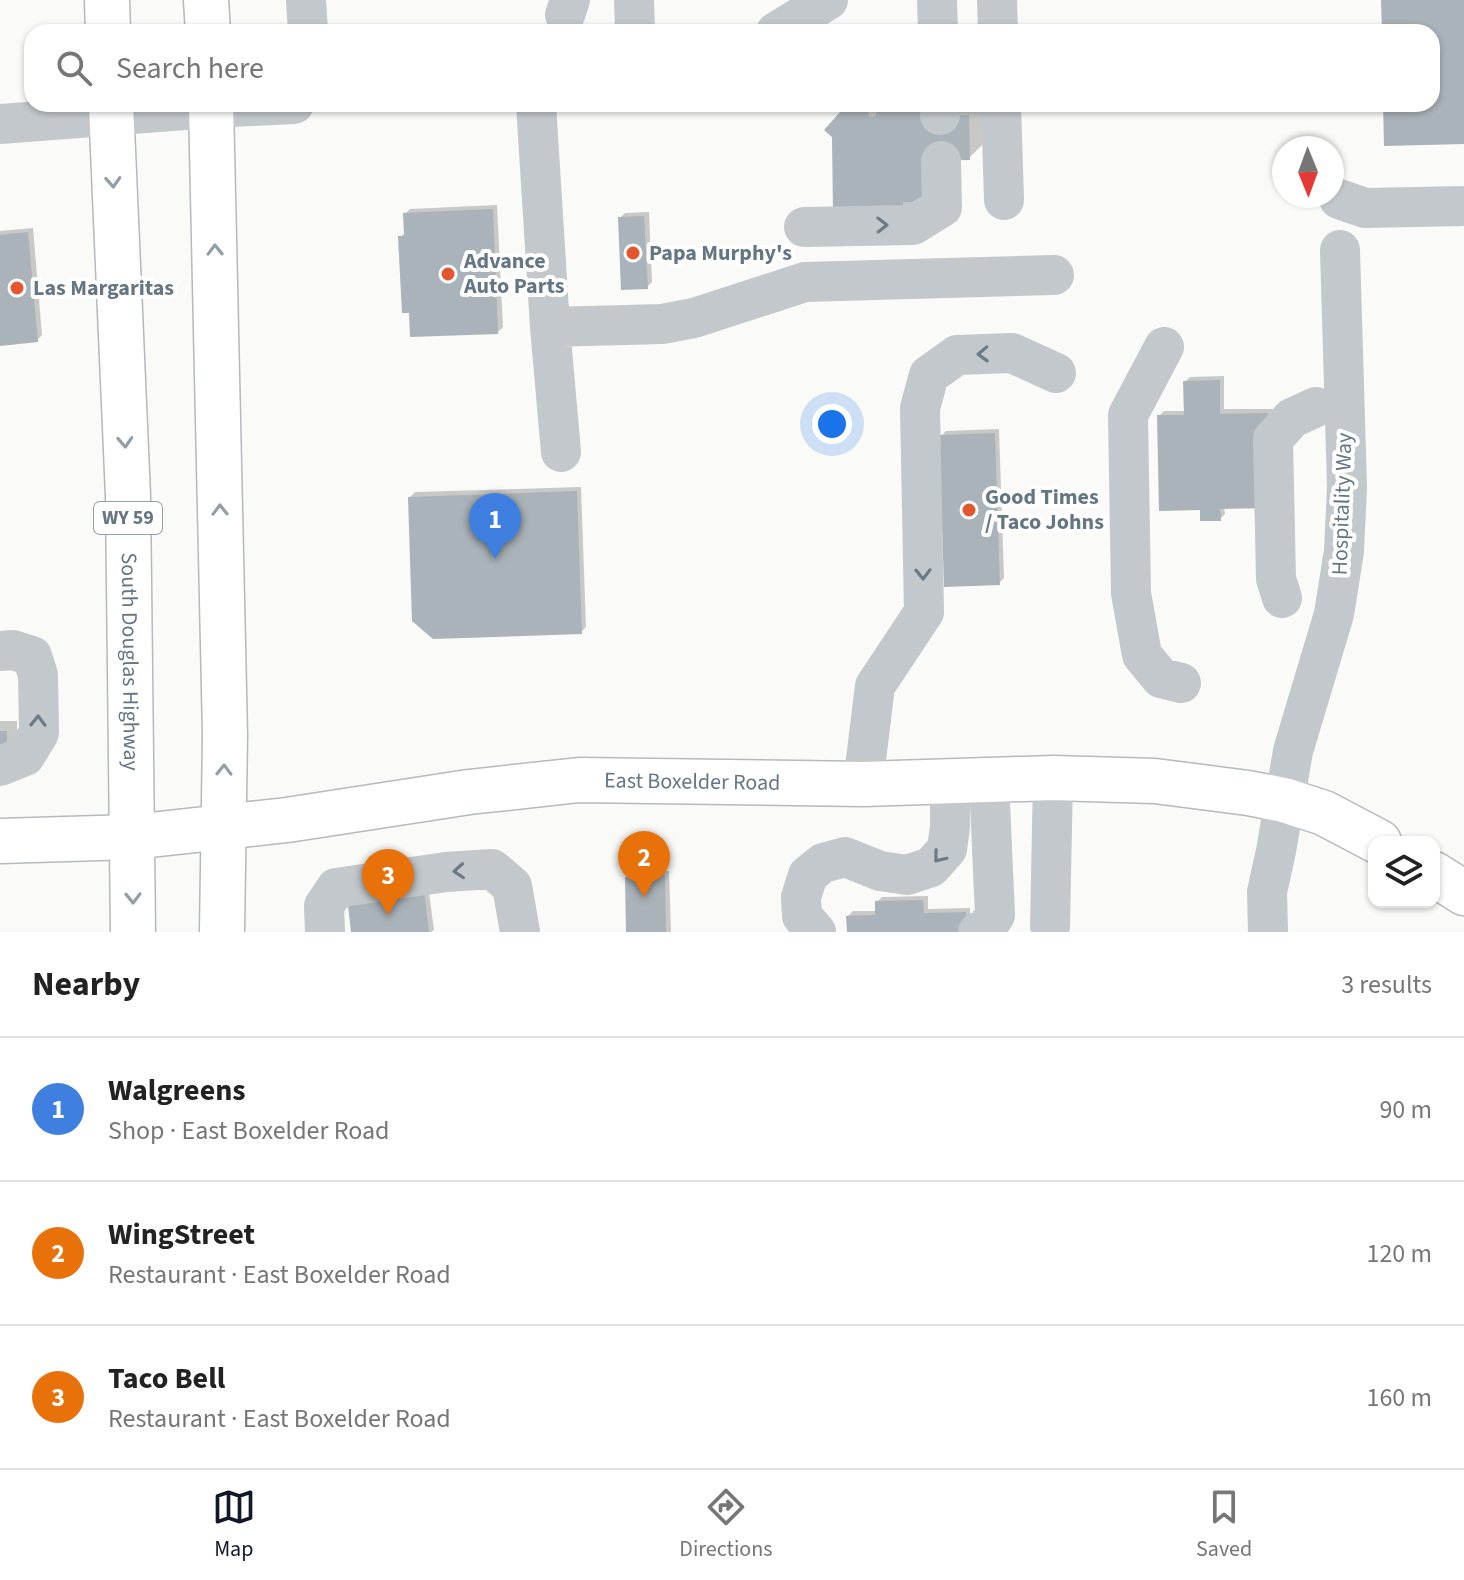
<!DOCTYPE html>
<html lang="en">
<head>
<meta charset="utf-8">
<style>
  :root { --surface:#fff; --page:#f2f2f2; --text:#222; --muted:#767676; --line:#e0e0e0; --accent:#111827 }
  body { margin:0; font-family:"Source Sans 3",sans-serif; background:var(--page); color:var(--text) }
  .controls { position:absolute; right:24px; bottom:24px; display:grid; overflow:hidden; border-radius:16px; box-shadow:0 2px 6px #0004 }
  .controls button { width:72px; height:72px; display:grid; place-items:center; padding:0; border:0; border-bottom:2px solid var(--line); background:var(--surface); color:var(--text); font:40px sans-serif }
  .compass { position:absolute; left:1272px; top:136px; width:72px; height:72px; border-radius:50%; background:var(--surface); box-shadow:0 2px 6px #0004; rotate:179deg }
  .you { position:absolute; left:832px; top:424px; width:28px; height:28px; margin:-20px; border:6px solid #fff; border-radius:50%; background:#1a73e8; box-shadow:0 0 0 12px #1a73e833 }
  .badge { display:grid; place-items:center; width:52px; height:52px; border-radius:50%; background:var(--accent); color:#fff; font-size:26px; font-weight:700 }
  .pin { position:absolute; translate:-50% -66px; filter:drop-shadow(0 2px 4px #0008) }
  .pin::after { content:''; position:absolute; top:42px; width:28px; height:24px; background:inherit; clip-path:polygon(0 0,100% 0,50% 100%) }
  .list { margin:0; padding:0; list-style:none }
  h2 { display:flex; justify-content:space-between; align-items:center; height:104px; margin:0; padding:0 32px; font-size:34px }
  h2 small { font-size:26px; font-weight:400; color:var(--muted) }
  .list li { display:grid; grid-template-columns:52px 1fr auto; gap:24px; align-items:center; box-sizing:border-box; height:144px; padding:0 32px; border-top:2px solid var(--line) }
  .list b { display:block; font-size:30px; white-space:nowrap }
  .list p { margin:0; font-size:26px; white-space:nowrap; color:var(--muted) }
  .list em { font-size:26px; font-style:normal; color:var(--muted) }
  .icon { flex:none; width:44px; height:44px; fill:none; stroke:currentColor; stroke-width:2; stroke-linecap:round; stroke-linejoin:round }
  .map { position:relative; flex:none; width:1464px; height:932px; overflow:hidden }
  .search { position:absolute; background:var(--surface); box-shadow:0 2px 6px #0004; left:24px; right:24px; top:24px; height:88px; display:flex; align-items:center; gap:20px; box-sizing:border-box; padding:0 28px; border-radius:24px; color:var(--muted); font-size:30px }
  .sheet { height:536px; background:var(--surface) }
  nav { display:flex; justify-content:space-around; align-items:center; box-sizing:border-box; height:112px; border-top:2px solid var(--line); background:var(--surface); font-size:22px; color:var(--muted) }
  nav a { display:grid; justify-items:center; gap:4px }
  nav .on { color:var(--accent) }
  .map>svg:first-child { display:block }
</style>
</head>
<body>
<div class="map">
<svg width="1464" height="932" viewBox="0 0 1464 932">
  <rect width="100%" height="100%" fill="#fafaf8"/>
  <path fill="#0003" d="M 851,104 L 989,104 L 990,137 L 969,158 L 947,159 L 947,179 L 902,214 L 827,130 Z
    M 497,205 L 503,327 L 498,332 L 410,310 L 400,237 L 406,232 L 405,214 L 410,209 Z
    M 649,212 L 652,282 L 647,287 L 620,218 L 625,213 Z
    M 33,228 L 42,335 L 37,340 L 0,344 L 0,231 Z
    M 1224,376 L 1224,409 L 1273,409 L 1274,501 L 1224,507 L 1225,514 L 1220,519 L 1202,508 L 1159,416 L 1164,411 L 1185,411 L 1185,382 L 1190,377 Z
    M 999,429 L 1004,578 L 999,583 L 941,436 L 946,431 Z
    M 581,487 L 586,627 L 581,632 L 410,497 L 415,492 Z
    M 0,721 L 17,721 L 17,743 L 0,754 Z
    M 669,871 L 671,932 L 628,932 L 627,877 L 632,872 Z
    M 428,885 L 434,930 L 431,932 L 353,932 Z
    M 928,896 L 928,909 L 970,908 L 970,932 L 849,932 L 848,916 L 853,911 L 877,911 L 877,902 L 882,897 Z"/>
  <path fill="#aab3b9" d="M 1381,0 L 1464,0 L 1464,144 L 1384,146 L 1383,104 L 1432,104 L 1432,32 L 1382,32 Z
    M 876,104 L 922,104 L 922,116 L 969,115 L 970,160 L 926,161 L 927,202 L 903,202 L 903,216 L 833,213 L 832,137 L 824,130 L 841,111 L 869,111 L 869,117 L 876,116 Z
    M 493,209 L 498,334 L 410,337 L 409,313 L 402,313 L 398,236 L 404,236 L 403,213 Z
    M 644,216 L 648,289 L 621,290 L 618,217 Z
    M 28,232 L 38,342 L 0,346 L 0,235 Z
    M 1220,380 L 1220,414 L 1268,413 L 1270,508 L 1220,509 L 1221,521 L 1200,521 L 1200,510 L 1159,511 L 1157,415 L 1184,415 L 1183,381 Z
    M 995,433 L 1000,585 L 944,587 L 939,435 Z
    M 577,491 L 582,634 L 433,639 L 412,621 L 408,497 Z
    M 0,731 L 7,731 L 7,756 L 0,756 Z
    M 665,875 L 666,932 L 626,932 L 625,877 Z
    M 424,889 L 429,932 L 351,932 L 347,897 Z
    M 923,900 L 924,913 L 966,912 L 966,932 L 847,932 L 846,916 L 875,915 L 875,901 Z"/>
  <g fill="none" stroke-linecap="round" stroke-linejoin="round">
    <g stroke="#b5babe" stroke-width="47">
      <g id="major">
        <path id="s1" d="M 0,841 L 132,837 L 287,820 L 469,792 L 579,780 L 863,784 L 1053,778 L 1155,781 L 1248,793 L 1284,800 L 1324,813 L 1379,842"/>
        <path d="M 1434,874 L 1464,893"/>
      </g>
    </g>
    <g stroke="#b4b9bd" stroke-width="47">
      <g id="highway">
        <path d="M 107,0 L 108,32"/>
        <path d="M 206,0 L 208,32"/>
        <path id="s2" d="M 111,104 L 128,496 L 133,932"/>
        <path d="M 211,104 L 225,735 L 222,932"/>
      </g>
    </g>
    <path stroke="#c3c8cc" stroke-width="40" d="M 306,0 L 308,32
      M 634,0 L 635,32
      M 937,0 L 938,32
      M 997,0 L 998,32
      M 565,15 L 570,0
      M 776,32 L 828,0
      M 536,104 L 550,327 L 561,452
      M 940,104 L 940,115
      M 1001,104 L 1004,200
      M 0,124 L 211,108 L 294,104
      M 1339,199 L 1365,208 L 1464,206
      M 804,227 L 913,225 L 942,207 L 941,161
      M 550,327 L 662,324 L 694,318 L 805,282 L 1054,275
      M 1164,347 L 1128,415 L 1131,593 L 1142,655 L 1161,678 L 1181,683
      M 1282,598 L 1276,579 L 1273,439 L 1292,418 L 1316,407
      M 0,651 L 13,650 L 32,656 L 38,675 L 39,733 L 25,756 L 0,766
      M 863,784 L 875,686 L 924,612 L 920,408 L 929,375 L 957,355 L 1012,353 L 1056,373
      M 1050,926 L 1053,778
      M 325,932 L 324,906 L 336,888 L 446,872 L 492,869 L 512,886 L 520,932
      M 816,932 L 802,916 L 801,897 L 808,875 L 823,863 L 845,857 L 880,871 L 907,875 L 931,867 L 947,849 L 950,827 L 950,782
      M 978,932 L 984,931 L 995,915 L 989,781
      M 1268,932 L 1267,892 L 1276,851 L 1293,751 L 1334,614 L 1344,551 L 1347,487 L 1340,250"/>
    <use href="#major" stroke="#fff" stroke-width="44"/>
    <use href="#highway" stroke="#fff" stroke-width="44"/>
  </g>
  <defs><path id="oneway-chevron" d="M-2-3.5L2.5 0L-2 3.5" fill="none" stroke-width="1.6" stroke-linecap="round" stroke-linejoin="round" transform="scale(2)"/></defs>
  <g stroke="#939fa8">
    <use href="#oneway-chevron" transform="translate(113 182) rotate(87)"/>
    <use href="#oneway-chevron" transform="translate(215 250) rotate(-91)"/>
    <use href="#oneway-chevron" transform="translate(125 442) rotate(87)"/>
    <use href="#oneway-chevron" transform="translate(220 510) rotate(-91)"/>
    <use href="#oneway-chevron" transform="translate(224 770) rotate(-89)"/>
    <use href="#oneway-chevron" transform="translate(133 898) rotate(89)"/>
  </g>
  <g stroke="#6a7a87">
    <use href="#oneway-chevron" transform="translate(882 225) rotate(-1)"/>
    <use href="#oneway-chevron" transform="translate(983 354) rotate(178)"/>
    <use href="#oneway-chevron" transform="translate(923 574) rotate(89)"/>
    <use href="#oneway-chevron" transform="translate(38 721) rotate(-89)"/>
    <use href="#oneway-chevron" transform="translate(939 857) rotate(129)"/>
    <use href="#oneway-chevron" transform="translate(459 871) rotate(176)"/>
  </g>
  <g fill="#e4572e" stroke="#fff" stroke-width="3">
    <circle cx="633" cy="253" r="8"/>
    <circle cx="448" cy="274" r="8"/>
    <circle cx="17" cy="288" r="8"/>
    <circle cx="969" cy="510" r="8"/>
  </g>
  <g text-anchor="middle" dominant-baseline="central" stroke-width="8" stroke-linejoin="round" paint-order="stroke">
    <rect fill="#fff" stroke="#939fa8" stroke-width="2" x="94" y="502" width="68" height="32" rx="6"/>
    <g font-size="20" font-weight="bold" fill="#657683">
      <text x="128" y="518">WY 59</text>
    </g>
    <g font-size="22" font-weight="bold" fill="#657683" stroke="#fff" text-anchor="start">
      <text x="649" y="253">Papa Murphy's</text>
      <text x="464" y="261">Advance<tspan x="464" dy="25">Auto Parts</tspan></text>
      <text x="33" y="288">Las Margaritas</text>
      <text x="985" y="497">Good Times<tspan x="985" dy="25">/ Taco Johns</tspan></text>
    </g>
    <g font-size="22" fill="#657683" stroke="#fff">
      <text transform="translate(1342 504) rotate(-88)">Hospitality Way</text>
      <text stroke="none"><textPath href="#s2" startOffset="558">South Douglas Highway</textPath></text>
      <text stroke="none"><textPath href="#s1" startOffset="696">East Boxelder Road</textPath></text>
    </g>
  </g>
</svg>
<div class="controls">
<button><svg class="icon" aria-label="layers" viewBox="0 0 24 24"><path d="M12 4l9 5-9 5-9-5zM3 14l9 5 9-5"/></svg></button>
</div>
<svg class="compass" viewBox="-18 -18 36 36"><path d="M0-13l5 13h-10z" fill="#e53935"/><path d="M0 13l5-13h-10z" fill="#767676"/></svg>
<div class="you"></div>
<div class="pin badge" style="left:495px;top:559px;background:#3f7fe0">1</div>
<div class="pin badge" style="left:644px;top:897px;background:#e8710a">2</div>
<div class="pin badge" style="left:388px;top:915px;background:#e8710a">3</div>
<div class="search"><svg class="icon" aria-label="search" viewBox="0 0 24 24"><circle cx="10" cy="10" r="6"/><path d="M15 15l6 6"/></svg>Search here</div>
</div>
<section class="sheet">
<h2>Nearby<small>3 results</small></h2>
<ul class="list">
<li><span class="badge" style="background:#3f7fe0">1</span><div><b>Walgreens</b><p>Shop · East Boxelder Road</p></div><em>90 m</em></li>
<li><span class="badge" style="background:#e8710a">2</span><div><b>WingStreet</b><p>Restaurant · East Boxelder Road</p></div><em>120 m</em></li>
<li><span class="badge" style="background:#e8710a">3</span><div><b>Taco Bell</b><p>Restaurant · East Boxelder Road</p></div><em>160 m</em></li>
</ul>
</section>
<nav>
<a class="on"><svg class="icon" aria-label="map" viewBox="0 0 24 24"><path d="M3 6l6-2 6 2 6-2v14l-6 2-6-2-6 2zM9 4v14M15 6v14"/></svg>Map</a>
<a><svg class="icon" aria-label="directions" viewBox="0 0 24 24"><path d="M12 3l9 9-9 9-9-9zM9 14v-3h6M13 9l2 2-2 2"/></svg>Directions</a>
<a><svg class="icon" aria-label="saved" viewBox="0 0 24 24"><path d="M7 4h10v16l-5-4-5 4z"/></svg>Saved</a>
</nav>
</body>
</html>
